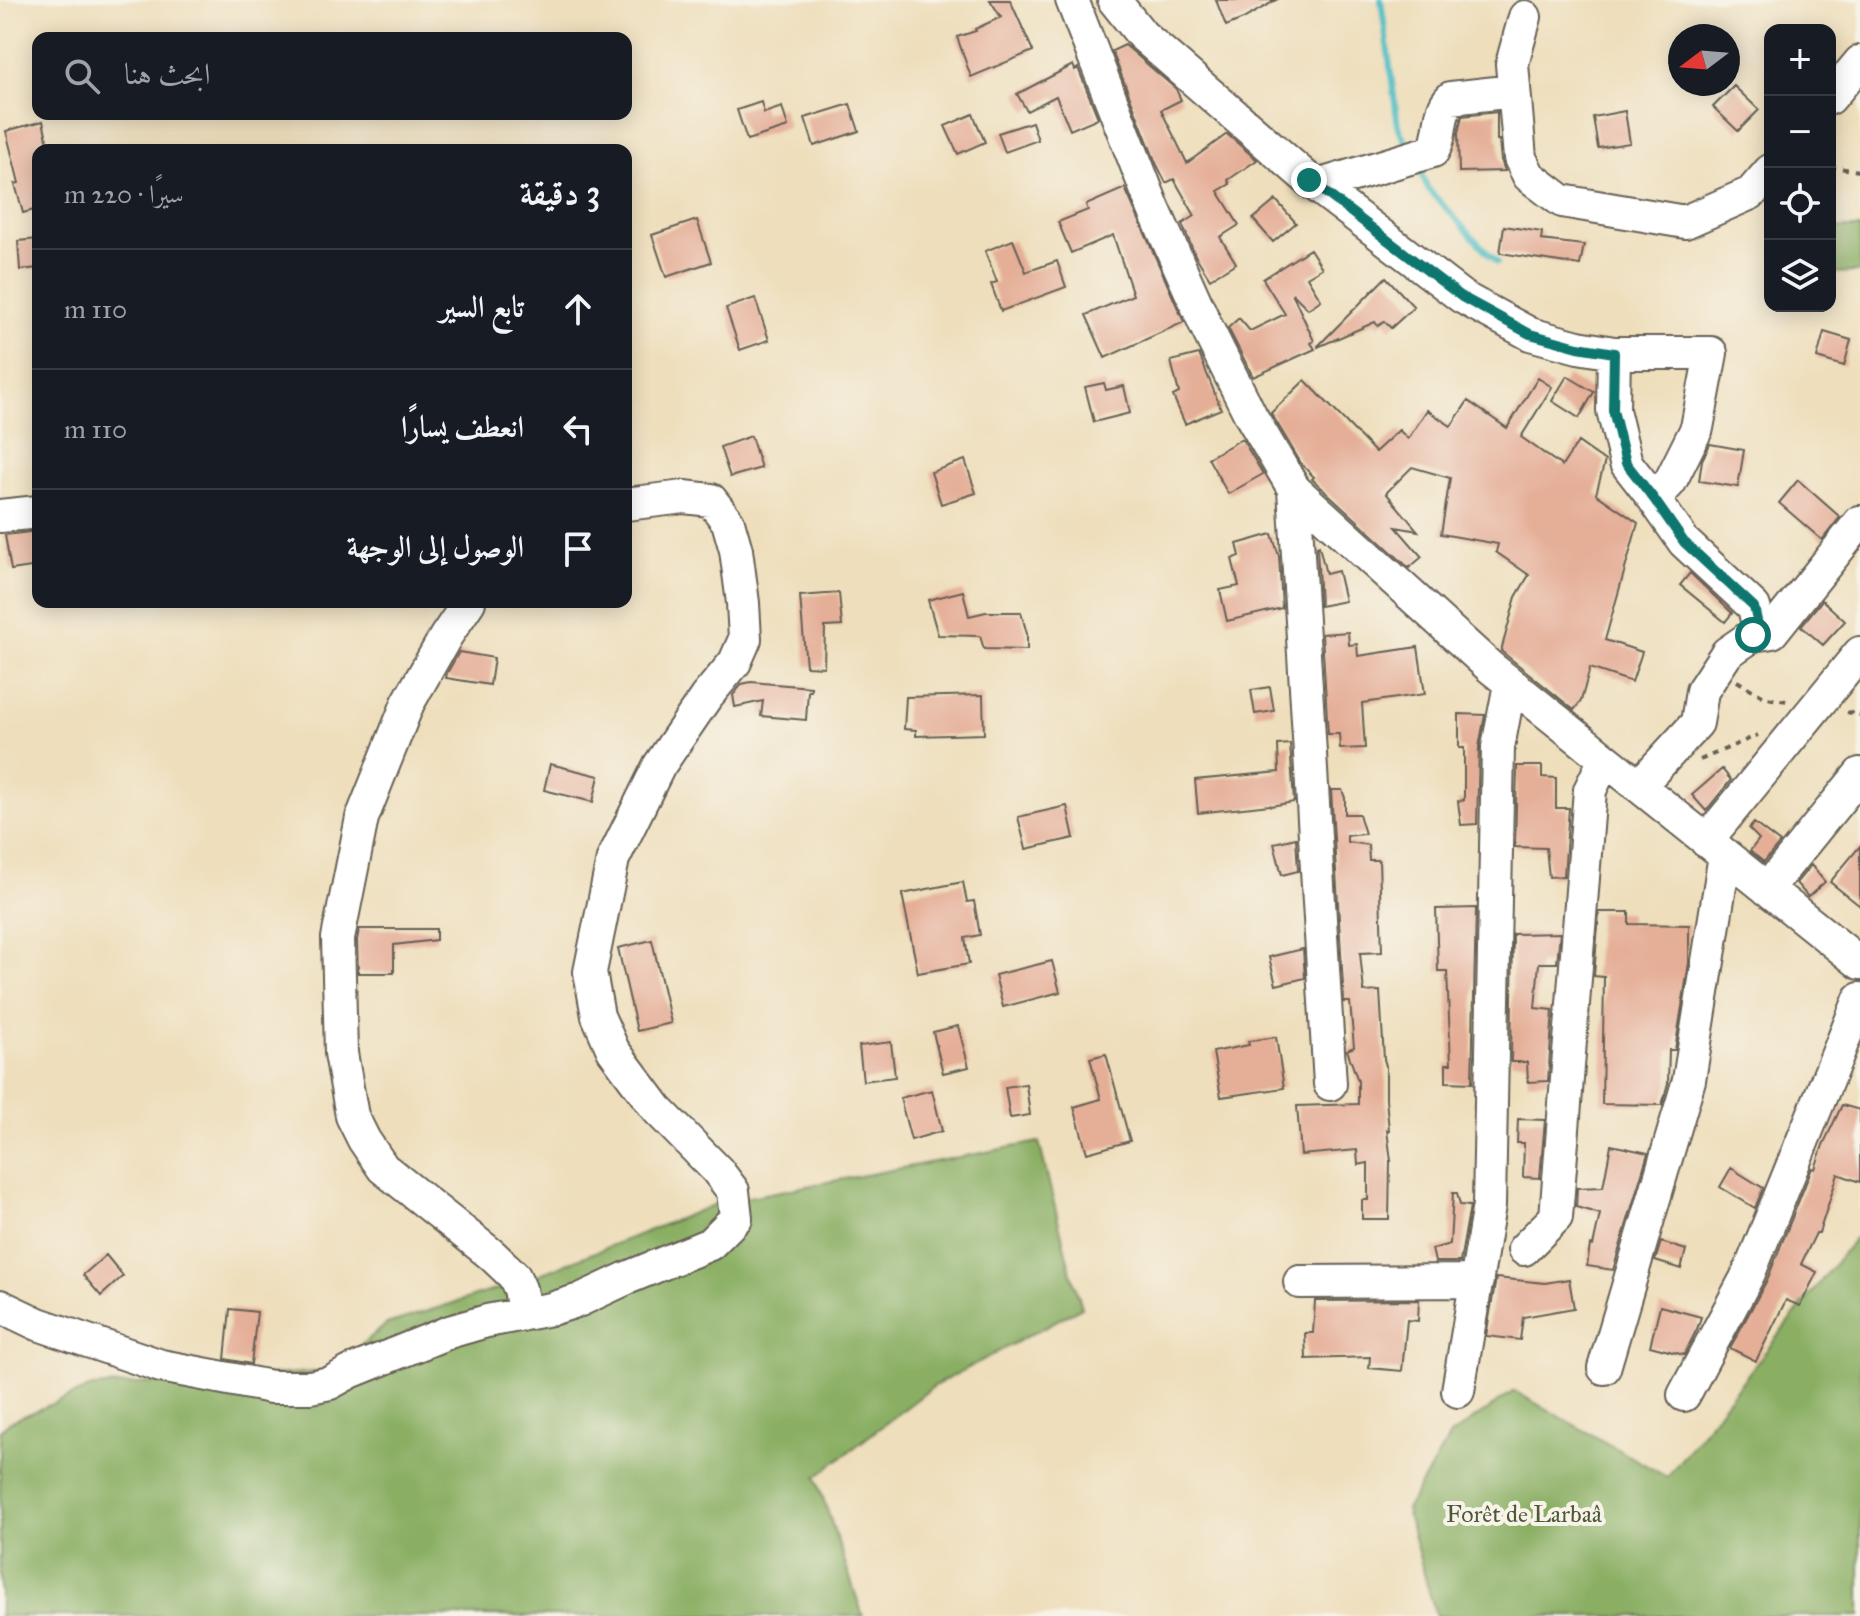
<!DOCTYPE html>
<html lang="ar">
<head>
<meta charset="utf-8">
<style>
  :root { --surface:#171b24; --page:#20242c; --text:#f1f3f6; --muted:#9ea1a6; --line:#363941 }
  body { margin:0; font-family:"IM FELL Great Primer",Amiri,serif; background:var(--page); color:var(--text); direction:rtl }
  .controls { position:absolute; right:24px; top:24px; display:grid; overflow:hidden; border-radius:16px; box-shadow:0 4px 20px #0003 }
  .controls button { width:72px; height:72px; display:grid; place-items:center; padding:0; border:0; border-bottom:2px solid var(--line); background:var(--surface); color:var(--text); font:40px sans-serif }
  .compass { position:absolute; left:1668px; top:24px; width:72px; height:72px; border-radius:50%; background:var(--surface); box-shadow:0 4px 20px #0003; rotate:254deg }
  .stop { position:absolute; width:24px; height:24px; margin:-18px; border:6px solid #0f766e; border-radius:50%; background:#fff }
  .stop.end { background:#0f766e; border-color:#fff; box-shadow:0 2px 8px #0008 }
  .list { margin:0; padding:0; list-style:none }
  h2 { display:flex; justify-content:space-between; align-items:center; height:104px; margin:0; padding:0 32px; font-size:34px }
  h2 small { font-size:26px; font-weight:400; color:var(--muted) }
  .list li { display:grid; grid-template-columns:52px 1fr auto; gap:24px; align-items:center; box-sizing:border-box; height:120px; padding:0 32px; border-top:2px solid var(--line) }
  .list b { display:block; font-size:30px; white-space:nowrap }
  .list em { font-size:26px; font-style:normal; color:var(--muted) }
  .icon { flex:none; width:44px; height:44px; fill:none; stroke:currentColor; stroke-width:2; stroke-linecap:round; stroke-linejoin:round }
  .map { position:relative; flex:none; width:1860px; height:1616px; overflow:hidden; direction:ltr }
  .search { position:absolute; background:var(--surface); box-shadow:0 4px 20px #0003; left:32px; top:32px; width:600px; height:88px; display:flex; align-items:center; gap:20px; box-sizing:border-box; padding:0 28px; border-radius:16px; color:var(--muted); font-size:30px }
  .panel { position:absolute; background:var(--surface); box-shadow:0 4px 20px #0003; left:32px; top:144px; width:600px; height:464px; border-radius:16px; direction:rtl }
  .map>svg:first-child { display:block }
</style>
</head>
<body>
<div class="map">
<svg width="1860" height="1616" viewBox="0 0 1860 1616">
  <rect width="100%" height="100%" fill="#f7f3e8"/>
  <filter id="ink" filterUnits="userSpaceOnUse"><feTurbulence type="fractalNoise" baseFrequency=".0125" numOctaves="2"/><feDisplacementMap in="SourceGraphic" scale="16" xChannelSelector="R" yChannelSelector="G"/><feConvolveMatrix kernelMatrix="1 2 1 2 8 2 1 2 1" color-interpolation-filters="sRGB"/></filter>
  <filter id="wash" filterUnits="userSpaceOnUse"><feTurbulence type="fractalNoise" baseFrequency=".006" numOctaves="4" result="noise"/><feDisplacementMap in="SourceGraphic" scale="32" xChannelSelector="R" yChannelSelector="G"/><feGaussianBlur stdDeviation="1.8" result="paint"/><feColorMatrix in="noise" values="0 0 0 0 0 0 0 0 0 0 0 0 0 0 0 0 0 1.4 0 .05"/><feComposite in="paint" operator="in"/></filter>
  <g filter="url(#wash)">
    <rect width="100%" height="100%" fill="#eedebb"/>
    <path fill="#8aaf64" stroke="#536640" stroke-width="2" d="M 1830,228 L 1860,228 L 1860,272 L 1830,273 Z
      M 1039,1142 L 1071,1273 L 1082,1307 L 934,1386 L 816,1477 L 863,1616 L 0,1616 L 0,1431 L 9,1422 L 92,1387 L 329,1371 L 387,1324 L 520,1282 L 718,1203 Z
      M 1854,1239 L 1860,1242 L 1860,1616 L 1436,1616 L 1406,1510 L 1450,1436 L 1514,1391 L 1667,1477 Z"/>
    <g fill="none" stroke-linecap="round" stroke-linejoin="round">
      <path stroke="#4fbdc4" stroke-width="6" d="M 1381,0 L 1398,126 L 1408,147
        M 1416,164 L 1429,190 L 1497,263"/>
    </g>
    <g id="blocks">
      <path fill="#e5ae97" d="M 990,0 L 1010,0 L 1033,51 L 971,77 L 957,37 L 976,31 L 975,29 L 1001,17 Z
        M 1216,0 L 1276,0 L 1243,19 L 1226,26 Z
        M 1125,45 L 1176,89 L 1181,100 L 1161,110 L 1187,163 L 1227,134 L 1257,160 L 1228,180 L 1230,184 L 1218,191 L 1239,225 L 1220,237 L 1236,263 L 1210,279 L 1195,255 L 1182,224 L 1195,216 L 1174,179 L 1166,183 L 1156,163 L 1112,51 Z
        M 1073,65 L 1075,70 L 1078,68 L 1098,118 L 1070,130 L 1056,96 L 1027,111 L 1017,94 Z
        M 1734,86 L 1759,110 L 1738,131 L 1713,107 Z
        M 761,102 L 764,113 L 782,107 L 788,127 L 747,140 L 737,110 Z
        M 850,104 L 859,131 L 814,146 L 805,118 Z
        M 1625,111 L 1630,143 L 1598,148 L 1593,117 Z
        M 1497,112 L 1497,140 L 1499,140 L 1501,160 L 1505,171 L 1459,172 L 1458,133 L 1462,116 Z
        M 973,114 L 985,142 L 958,154 L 945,126 Z
        M 43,121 L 49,147 L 38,150 L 38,209 L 23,213 L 15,184 L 19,183 L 6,131 Z
        M 1032,122 L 1038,140 L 1005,152 L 998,133 Z
        M 1125,188 L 1184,322 L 1105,358 L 1086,315 L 1133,295 L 1113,235 L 1071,253 L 1058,222 L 1088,210 L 1086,205 Z
        M 1276,200 L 1296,223 L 1273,242 L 1253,219 Z
        M 697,220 L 711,262 L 666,277 L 652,235 Z
        M 1504,226 L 1542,232 L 1541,240 L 1584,245 L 1580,265 L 1500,253 Z
        M 38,239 L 38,268 L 20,270 L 18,241 Z
        M 1013,240 L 1026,272 L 1057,261 L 1066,287 L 1001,311 L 991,284 L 997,282 L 985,251 Z
        M 1310,249 L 1322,268 L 1307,277 L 1321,300 L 1308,309 L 1292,293 L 1314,341 L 1311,343 L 1315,349 L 1253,377 L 1228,328 L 1239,318 L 1250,331 L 1285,314 L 1263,279 Z
        M 1386,277 L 1414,307 L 1391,328 L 1384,321 L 1378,326 L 1375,322 L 1318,347 L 1318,346 Z
        M 755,298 L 769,340 L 740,350 L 726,308 Z
        M 1824,332 L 1851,340 L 1844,366 L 1817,358 Z
        M 1199,354 L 1221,409 L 1185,424 L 1173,396 L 1179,393 L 1171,361 Z
        M 1567,376 L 1594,392 L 1579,418 L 1552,401 Z
        M 1538,378 L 1552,387 L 1521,437 L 1562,466 L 1578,442 L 1605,461 L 1596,494 L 1638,523 L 1605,640 L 1642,652 L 1632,682 L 1590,668 L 1581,701 L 1574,710 L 1501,651 L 1516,597 L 1529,575 L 1496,552 L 1498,544 L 1441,534 L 1450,478 L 1412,467 L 1386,493 L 1418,531 L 1396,527 L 1422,557 L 1409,568 L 1312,479 L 1314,477 L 1302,465 L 1271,413 L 1305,380 L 1375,452 L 1399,430 L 1408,439 L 1427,410 L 1451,426 L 1468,401 L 1507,428 Z
        M 1104,383 L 1106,390 L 1124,386 L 1130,413 L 1094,422 L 1085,387 Z
        M 751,436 L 761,468 L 730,477 L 720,447 Z
        M 1242,439 L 1263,474 L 1228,494 L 1208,458 Z
        M 1710,444 L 1744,450 L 1738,487 L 1699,481 L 1702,460 Z
        M 965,460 L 976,493 L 941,504 L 931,472 Z
        M 1798,480 L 1840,517 L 1822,540 L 1779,503 Z
        M 38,531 L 38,566 L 11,570 L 5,535 Z
        M 1272,534 L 1279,556 L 1282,608 L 1227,621 L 1220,590 L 1239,586 L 1232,559 L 1240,556 L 1237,544 Z
        M 1319,546 L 1326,574 L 1338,571 L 1345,601 L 1320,606 L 1317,547 Z
        M 1690,573 L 1732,613 L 1725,622 L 1680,585 Z
        M 963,591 L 969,616 L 986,612 L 1021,612 L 1027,634 L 1027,650 L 984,649 L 980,636 L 938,635 L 928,600 Z
        M 839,593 L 842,626 L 825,627 L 824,667 L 806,666 L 800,596 Z
        M 1822,600 L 1845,621 L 1823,645 L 1801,626 Z
        M 1348,632 L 1349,645 L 1357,644 L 1358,656 L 1418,647 L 1425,694 L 1362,703 L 1365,748 L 1340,749 L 1339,734 L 1328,734 L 1322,634 Z
        M 459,652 L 494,658 L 490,685 L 446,678 L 447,673 Z
        M 751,682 L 811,687 L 811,691 L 808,691 L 806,720 L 761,716 L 763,701 L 735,707 L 733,695 L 742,684 Z
        M 1270,687 L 1274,711 L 1255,714 L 1251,690 Z
        M 983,695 L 984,734 L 916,736 L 916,730 L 904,729 L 906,697 Z
        M 1459,714 L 1485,715 L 1479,747 L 1477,824 L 1461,825 L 1458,801 L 1464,800 L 1464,748 L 1459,748 Z
        M 1290,744 L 1294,802 L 1271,806 L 1270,805 L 1198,813 L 1195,780 L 1279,772 L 1278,745 Z
        M 550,764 L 599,776 L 593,802 L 544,790 Z
        M 1517,766 L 1542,766 L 1542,777 L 1556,778 L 1556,808 L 1569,808 L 1564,876 L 1549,877 L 1546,848 L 1515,847 Z
        M 1722,769 L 1731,780 L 1706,811 L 1692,795 Z
        M 1331,790 L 1342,790 L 1345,798 L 1345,814 L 1359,814 L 1365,834 L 1347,836 L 1347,842 L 1368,845 L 1369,860 L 1379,860 L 1382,952 L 1360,953 L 1364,992 L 1380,991 L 1384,1059 L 1386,1066 L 1386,1099 L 1389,1130 L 1387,1130 L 1391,1161 L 1390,1161 L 1389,1219 L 1362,1219 L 1362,1200 L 1368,1200 L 1368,1163 L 1358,1165 L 1357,1150 L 1301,1155 L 1297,1106 L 1358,1104 L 1358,1081 L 1347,1050 L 1354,1047 L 1350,1002 L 1344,1002 Z
        M 1067,806 L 1074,838 L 1026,849 L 1018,817 Z
        M 1754,823 L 1780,843 L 1764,862 L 1750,851 L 1759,839 L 1749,829 Z
        M 1296,838 L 1298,871 L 1282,875 L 1274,843 Z
        M 1860,846 L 1860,906 L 1830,882 Z
        M 1811,865 L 1825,882 L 1808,897 L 1796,883 Z
        M 963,882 L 967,902 L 974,901 L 980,935 L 965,938 L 969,964 L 918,973 L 902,894 Z
        M 1476,908 L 1472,1083 L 1446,1082 L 1446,1064 L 1451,1064 L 1447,971 L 1438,971 L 1436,909 Z
        M 1599,912 L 1629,912 L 1629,924 L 1689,925 L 1689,963 L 1675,1050 L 1669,1050 L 1668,1083 L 1662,1105 L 1602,1104 L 1604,977 L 1594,976 Z
        M 359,929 L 436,929 L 436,940 L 394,945 L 394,973 L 358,973 L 357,940 Z
        M 1560,933 L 1557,963 L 1539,963 L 1535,1008 L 1553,1010 L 1548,1081 L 1528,1082 L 1527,1062 L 1511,1062 L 1513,934 Z
        M 652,940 L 671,1023 L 637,1031 L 618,948 Z
        M 1303,949 L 1305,978 L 1276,985 L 1269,957 Z
        M 1052,961 L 1060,992 L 1003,1007 L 995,975 Z
        M 958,1026 L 969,1067 L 943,1073 L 933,1032 Z
        M 1276,1037 L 1284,1088 L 1221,1097 L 1213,1052 L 1249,1045 L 1248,1041 Z
        M 891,1042 L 895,1077 L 863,1081 L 859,1046 Z
        M 1106,1054 L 1130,1141 L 1087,1153 L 1074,1107 L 1101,1099 L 1090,1058 Z
        M 1026,1084 L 1030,1115 L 1010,1118 L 1005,1087 Z
        M 932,1090 L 942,1131 L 911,1140 L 900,1098 Z
        M 1842,1105 L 1860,1110 L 1860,1182 L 1838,1174 L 1819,1233 L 1816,1233 L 1801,1264 L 1817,1272 L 1800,1306 L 1786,1300 L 1756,1361 L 1730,1348 L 1767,1280 L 1812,1168 L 1815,1169 L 1823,1145 Z
        M 1518,1119 L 1545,1120 L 1540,1178 L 1523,1177 L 1524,1143 L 1517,1143 Z
        M 1611,1145 L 1648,1153 L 1613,1270 L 1587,1266 L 1590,1245 L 1593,1246 L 1600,1214 L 1576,1207 L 1577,1188 L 1603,1187 Z
        M 1731,1168 L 1763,1188 L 1755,1208 L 1720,1187 Z
        M 1453,1193 L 1457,1193 L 1460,1205 L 1470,1206 L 1460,1262 L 1435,1262 L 1432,1249 L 1450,1244 Z
        M 1661,1242 L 1686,1250 L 1681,1269 L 1655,1261 Z
        M 106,1255 L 123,1276 L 101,1296 L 83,1275 Z
        M 1496,1278 L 1545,1283 L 1569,1279 L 1574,1308 L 1523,1317 L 1520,1340 L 1486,1336 Z
        M 1419,1300 L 1418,1321 L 1407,1320 L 1402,1371 L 1369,1368 L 1370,1357 L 1306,1359 L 1305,1333 L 1313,1333 L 1315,1301 Z
        M 1660,1306 L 1701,1317 L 1697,1329 L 1684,1355 L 1650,1346 Z
        M 230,1309 L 257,1312 L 251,1364 L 225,1359 Z"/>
    </g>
  </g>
  <g filter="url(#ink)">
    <use href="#blocks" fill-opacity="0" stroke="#666054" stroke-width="2"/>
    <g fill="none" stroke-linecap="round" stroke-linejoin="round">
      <g stroke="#666054" stroke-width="36">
        <path id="minor" d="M 1072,0 L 1153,207 L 1207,328 L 1251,416 L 1294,489 L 1490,667 L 1860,963
          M 1114,0 L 1142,35 L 1309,180 L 1462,297 L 1530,334 L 1578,347 L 1614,353 L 1711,353 L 1697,428 L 1670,482 L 1654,499 L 1684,542 L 1754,607 L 1760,634
          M 1525,17 L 1512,64 L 1520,158 L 1529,176 L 1562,201 L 1685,222 L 1751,193 L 1770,171
          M 1830,98 L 1860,62
          M 1317,186 L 1433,151 C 1443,135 1437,111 1451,98 L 1514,91
          M 1614,353 L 1613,410 L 1626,463 L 1654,499
          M 1294,489 L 1330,1084
          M 0,516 L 38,512
          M 469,602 L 446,636 L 408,703 L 362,818 L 338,938 L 341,1053 L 352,1116 L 364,1140 L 383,1168 L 492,1255 L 514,1276 L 520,1289 L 522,1300 L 521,1315
          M 1639,786 L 1697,723 L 1702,691 L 1727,653 L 1753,635 L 1772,632 L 1860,522
          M 1706,841 L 1860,653
          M 1767,889 L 1860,774
          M 1524,1249 L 1556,1217 L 1590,790 L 1605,759
          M 1300,1282 L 1477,1281
          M 0,1306 L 38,1324 L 161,1366 L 271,1387 L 310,1387 L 330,1383 L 350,1372 L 449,1332 L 487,1321 L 551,1309 L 580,1300 L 627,1278 L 710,1244 L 736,1218 L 733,1191 L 717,1170 L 657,1109 L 613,1050 L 598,1016 L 590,972 L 613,859 L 659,766 L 706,697 L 735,662 L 745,639 L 743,603 L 736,550 L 728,522 L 711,500 L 684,497 L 626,504
          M 1604,1368 L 1689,1080 L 1725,855
          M 1458,1391 L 1489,1205 L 1498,747 L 1510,684
          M 1684,1395 L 1749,1273 L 1860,999"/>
      </g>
      <path stroke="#666054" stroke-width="4" stroke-dasharray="6 6" stroke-linecap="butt" d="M 1830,167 L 1860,171
        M 1737,681 L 1766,698 L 1787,701
        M 1847,712 L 1860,715
        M 1700,760 L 1758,735"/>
      <use href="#minor" stroke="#fff" stroke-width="32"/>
    </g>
  </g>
  <g fill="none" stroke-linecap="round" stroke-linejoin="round" filter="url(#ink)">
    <path stroke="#0f766e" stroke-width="10" d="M 1309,180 L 1462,297 L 1530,334 L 1578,347 L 1614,353 L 1613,410 L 1626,463 L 1654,499 L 1684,542 L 1754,607 L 1760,634 L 1753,635"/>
  </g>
  <g text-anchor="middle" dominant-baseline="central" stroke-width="8" stroke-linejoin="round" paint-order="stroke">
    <g font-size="24" fill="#4f593a" stroke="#f7f3e8">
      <text x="1524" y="1514">Forêt de Larbaâ</text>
    </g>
  </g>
</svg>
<div class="controls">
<button>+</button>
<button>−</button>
<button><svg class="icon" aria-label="locate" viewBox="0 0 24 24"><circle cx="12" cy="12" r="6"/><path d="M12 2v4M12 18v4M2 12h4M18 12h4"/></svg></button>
<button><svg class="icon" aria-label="layers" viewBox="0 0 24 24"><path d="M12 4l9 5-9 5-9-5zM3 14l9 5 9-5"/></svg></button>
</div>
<svg class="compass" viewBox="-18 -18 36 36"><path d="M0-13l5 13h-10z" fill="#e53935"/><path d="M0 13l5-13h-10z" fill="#9ea1a6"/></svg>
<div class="stop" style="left:1753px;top:635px"></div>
<div class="stop end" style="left:1309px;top:180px"></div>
<div class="search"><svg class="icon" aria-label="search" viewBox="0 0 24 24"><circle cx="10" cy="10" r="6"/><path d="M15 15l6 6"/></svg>ابحث هنا</div>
<section class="panel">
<h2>3 دقيقة<small>سيرًا · 220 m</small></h2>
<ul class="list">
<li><svg class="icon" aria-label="ahead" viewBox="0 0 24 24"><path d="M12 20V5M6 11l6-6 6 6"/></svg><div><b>تابع السير</b></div><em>110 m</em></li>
<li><svg class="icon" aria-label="left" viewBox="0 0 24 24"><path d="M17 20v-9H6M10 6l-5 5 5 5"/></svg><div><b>انعطف يسارًا</b></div><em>110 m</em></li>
<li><svg class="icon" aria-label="arrive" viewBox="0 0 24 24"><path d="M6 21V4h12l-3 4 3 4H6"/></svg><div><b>الوصول إلى الوجهة</b></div></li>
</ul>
</section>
</div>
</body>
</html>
